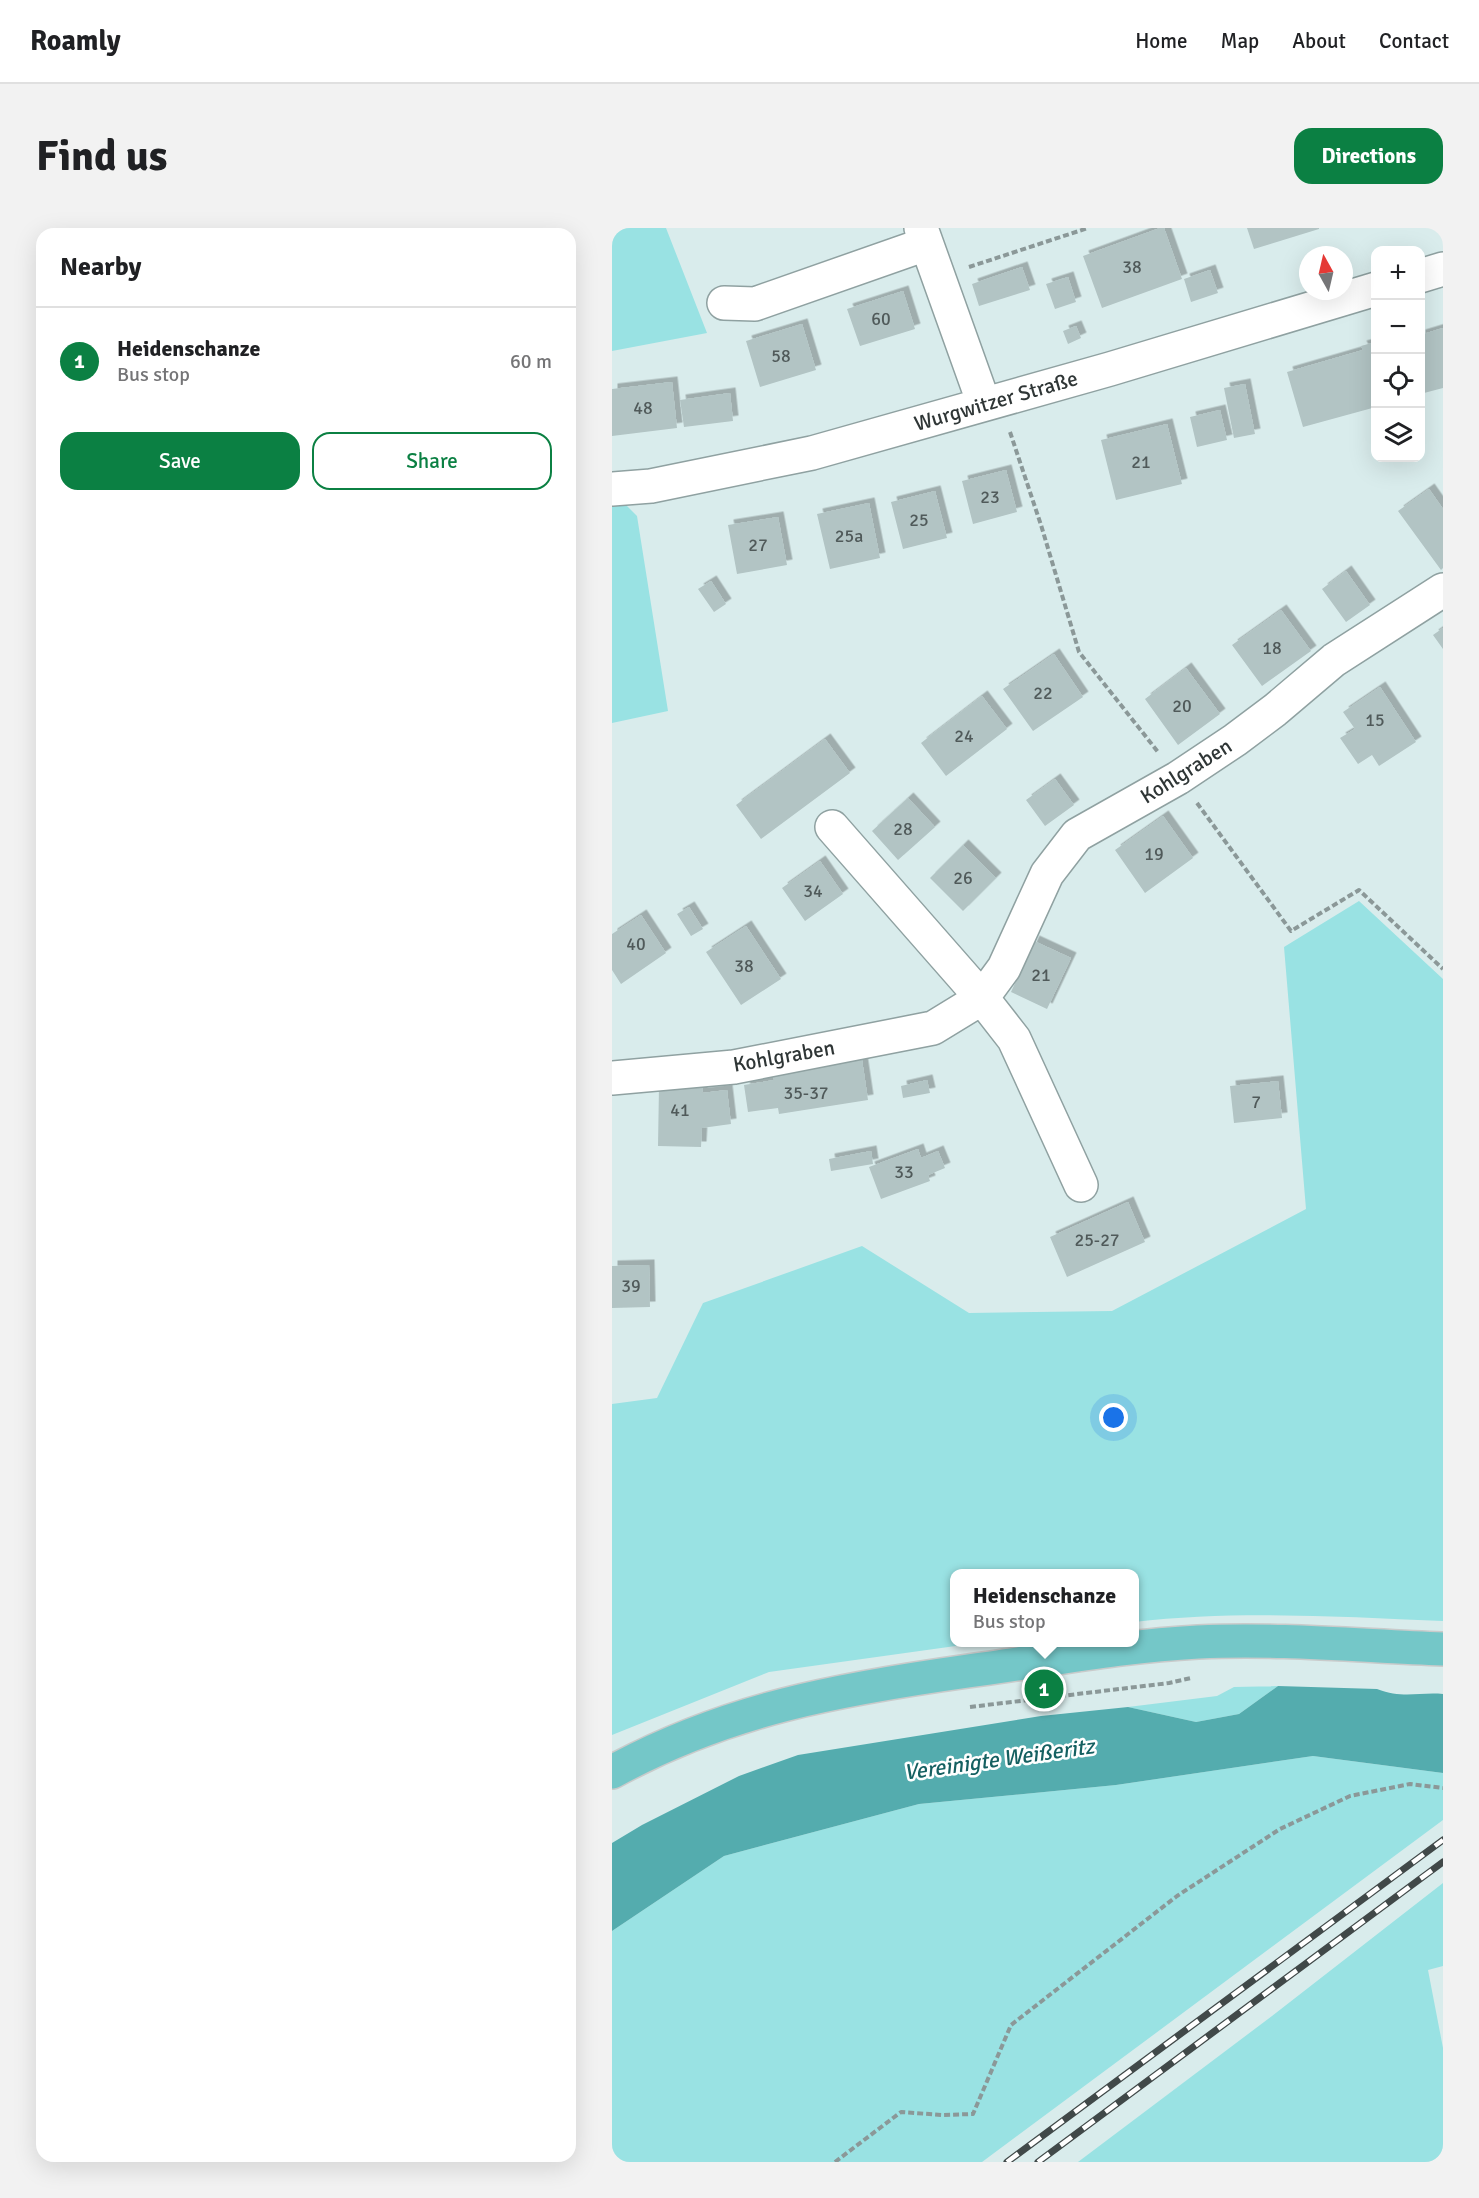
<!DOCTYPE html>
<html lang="en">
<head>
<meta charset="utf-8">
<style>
  :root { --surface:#fff; --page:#f2f2f2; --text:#202124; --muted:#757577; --line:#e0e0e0; --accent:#0b8043 }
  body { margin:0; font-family:Signika,sans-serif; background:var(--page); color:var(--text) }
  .controls { position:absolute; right:18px; top:18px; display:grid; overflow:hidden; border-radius:12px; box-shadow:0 6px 24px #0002 }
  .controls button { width:54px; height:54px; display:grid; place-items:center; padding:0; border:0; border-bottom:2px solid var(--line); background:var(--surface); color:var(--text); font:30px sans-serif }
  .compass { position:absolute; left:687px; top:18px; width:54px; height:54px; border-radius:50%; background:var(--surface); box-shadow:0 6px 24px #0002; rotate:352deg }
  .you { position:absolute; left:502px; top:1190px; width:21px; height:21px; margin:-15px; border:4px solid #fff; border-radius:50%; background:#1a73e8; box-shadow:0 0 0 9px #1a73e833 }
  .badge { display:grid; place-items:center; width:39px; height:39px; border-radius:50%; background:var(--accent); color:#fff; font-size:20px; font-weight:700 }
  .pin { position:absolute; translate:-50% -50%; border:3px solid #fff; box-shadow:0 2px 6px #0006 }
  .popup { position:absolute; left:338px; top:1341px; width:189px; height:78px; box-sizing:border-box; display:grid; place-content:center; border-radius:12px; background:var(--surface); filter:drop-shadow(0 2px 4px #0005); font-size:20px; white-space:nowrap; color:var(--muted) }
  .popup b { font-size:22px; color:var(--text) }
  .popup::after { content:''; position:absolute; left:50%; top:100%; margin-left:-12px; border:12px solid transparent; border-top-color:var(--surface) }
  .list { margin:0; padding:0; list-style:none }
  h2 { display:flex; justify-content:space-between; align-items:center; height:78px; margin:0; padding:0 24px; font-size:26px }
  h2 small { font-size:20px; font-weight:400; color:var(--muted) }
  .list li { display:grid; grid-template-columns:39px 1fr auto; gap:18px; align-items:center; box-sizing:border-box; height:108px; padding:0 24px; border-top:2px solid var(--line) }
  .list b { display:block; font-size:22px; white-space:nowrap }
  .list p { margin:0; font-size:20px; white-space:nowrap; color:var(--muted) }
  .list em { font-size:20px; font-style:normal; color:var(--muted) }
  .actions { display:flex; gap:12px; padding:18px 24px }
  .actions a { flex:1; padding:14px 0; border:2px solid var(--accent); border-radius:18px; text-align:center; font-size:21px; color:var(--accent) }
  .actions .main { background:var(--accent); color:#fff }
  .icon { flex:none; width:33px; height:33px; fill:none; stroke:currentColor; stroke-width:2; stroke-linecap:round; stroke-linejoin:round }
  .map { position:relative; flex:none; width:831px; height:1934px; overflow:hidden; border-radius:18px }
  header { display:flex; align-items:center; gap:36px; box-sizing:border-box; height:84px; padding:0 30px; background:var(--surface); border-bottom:2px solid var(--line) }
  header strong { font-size:28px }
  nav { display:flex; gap:33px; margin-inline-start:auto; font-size:21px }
  .intro { display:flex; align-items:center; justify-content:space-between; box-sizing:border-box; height:144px; padding:0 36px }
  h1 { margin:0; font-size:42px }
  .button { padding:15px 27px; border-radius:18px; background:var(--accent); color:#fff; font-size:21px; font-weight:700 }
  main { display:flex; gap:36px; padding:0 36px }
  aside { flex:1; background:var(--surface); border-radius:18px; box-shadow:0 6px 24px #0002 }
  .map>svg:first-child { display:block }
</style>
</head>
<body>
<header>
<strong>Roamly</strong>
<nav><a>Home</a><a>Map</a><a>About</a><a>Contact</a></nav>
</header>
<div class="intro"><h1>Find us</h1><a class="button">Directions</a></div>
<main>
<aside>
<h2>Nearby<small></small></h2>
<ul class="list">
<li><span class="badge">1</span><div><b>Heidenschanze</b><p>Bus stop</p></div><em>60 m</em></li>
</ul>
<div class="actions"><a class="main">Save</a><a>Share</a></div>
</aside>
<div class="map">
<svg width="831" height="1934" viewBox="0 0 831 1934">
  <defs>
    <filter id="shadow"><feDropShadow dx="5.5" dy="-5.5" stdDeviation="0" flood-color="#0004"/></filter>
  </defs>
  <rect width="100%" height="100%" fill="#d9ecec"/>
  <path fill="#99e2e3" d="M 0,0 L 54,0 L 95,105 L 0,123 Z
    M 0,263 L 25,288 L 56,483 L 0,495 Z
    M 747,673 L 831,751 L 831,1393 C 728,1389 625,1382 522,1394 L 522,1346 L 342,1346 L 342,1414 L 365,1415 L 157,1444 L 0,1507 L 0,1176 L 45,1170 L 91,1075 L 250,1018 L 357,1085 L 500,1083 L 694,981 L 672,719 Z
    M 666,1458 L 627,1486 L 584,1494 L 516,1479 L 605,1468 L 622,1459 Z
    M 701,1528 L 831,1545 L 831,1592 L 370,1934 L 0,1934 L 0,1703 L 112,1628 L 307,1576 L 504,1557 Z
    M 831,1655 L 831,1738 L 816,1742 L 831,1820 L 831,1934 L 466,1934 L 660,1788 Z"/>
  <path fill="#54acae" d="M 666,1458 L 765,1461 C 791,1471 806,1464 831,1466 L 831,1545 L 701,1528 L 504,1557 L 307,1576 L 112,1628 L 0,1703 L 0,1615 L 30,1597 L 127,1548 L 186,1527 L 429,1488 L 516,1479 L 584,1494 L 627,1486 Z"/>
  <path fill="#b2c4c4" filter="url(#shadow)" d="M 548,0 L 552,0 L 570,51 L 490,80 L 471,28 Z
    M 635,0 L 707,0 L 707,1 L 642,21 Z
    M 410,39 L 418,62 L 367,78 L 360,56 Z
    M 598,42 L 606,65 L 579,74 L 572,51 Z
    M 456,49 L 464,74 L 443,81 L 434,56 Z
    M 291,63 L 303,101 L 248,118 L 235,81 Z
    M 190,96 L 204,142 L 148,159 L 134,113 Z
    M 464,98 L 469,110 L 456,116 L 451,103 Z
    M 831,100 L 831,160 L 812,165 L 808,151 L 808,107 Z
    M 764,114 L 764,153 L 760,154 L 764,169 L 764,179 L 691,199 L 675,144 L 751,122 L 749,118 Z
    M 60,154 L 65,200 L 0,208 L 0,161 Z
    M 633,156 L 643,206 L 622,210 L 612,160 Z
    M 118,165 L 121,193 L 72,199 L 68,172 Z
    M 608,182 L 615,212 L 585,219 L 578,189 Z
    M 555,196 L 570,256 L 504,272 L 489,212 Z
    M 394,242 L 405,284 L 361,296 L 350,253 Z
    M 817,261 L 831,281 L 831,340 L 829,342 L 786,283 Z
    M 323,263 L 335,310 L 291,321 L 279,274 Z
    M 257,275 L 268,330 L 218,341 L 205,286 Z
    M 166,289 L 175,337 L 125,346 L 116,297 Z
    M 734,343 L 758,377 L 734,394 L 710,361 Z
    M 99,353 L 114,376 L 102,384 L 86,361 Z
    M 669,382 L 699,423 L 650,458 L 620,417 Z
    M 831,400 L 831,421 L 821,407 Z
    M 442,426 L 471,469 L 421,503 L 391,461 Z
    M 574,440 L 608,486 L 566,517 L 533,471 Z
    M 768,459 L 804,514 L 767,538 L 760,527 L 746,536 L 728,510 L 743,501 L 731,484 Z
    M 370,468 L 395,501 L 334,548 L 309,515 Z
    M 213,511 L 238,545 L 149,611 L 124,577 Z
    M 443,551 L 462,577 L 433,598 L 414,572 Z
    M 296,570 L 323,599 L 286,632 L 260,603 Z
    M 551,588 L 581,630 L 533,665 L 503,622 Z
    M 351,617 L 384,650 L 351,683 L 318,650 Z
    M 208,633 L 231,666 L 193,693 L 170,660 Z
    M 77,679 L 91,701 L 79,708 L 65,686 Z
    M 29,687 L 54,725 L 9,756 L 0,742 L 0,706 Z
    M 134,698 L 169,751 L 129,777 L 94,724 Z
    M 422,713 L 459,730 L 435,781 L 399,764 Z
    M 250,832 L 256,872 L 167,886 L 166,880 L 136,884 L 132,857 L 162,852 L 161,846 Z
    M 315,852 L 318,865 L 291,870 L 289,858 Z
    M 666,853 L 670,890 L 622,895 L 618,858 Z
    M 47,858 L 91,859 L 90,865 L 115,862 L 119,896 L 90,900 L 89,919 L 46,918 Z
    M 306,921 L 309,930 L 326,923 L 333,940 L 316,947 L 318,953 L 269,971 L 257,939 Z
    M 259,923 L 261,936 L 219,943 L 217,931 Z
    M 516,974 L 533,1014 L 455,1049 L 438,1009 Z
    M 37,1037 L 38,1079 L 0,1080 L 0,1038 Z"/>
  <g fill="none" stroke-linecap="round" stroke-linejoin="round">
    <g stroke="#8fa1a1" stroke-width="36">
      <path id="minor" d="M 309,0 L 372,176
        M 808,48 L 831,41
        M 112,75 L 143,76 L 314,16
        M 0,261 L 39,258 L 200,225 L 498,141 L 764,61
        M 220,599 L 370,770 L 402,811 L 469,957
        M 0,850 L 122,839 L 321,800 L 370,770 L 392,740 L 435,646 L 465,607 L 566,550 L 623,512 L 663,482 L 722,432 L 831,362"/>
    </g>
    <g stroke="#c9cbcb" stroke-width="36">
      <path id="major" d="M 0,1544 C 115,1481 228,1461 356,1443 C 432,1433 509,1418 586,1414 C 667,1410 750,1418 831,1421"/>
    </g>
    <path stroke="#8b9898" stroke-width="4" stroke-dasharray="6 3" stroke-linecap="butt" d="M 357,39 L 476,0
      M 398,204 L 429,297 L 467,424 L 546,524
      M 585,575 L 679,703 L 747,662 L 831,741
      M 358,1479 L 557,1455 L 579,1450
      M 223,1934 L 289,1884 L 330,1887 L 361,1886 L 399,1797 L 565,1668 L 668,1601 L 738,1568 L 798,1556 L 831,1560"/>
    <use href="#minor" stroke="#fff" stroke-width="33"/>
    <use href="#major" stroke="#74c7c8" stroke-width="33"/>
    <g stroke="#414949" stroke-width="7">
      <path id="rail" d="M 395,1934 L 831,1612
        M 426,1934 L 831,1634"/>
    </g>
    <use href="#rail" stroke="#fff" stroke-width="4.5" stroke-dasharray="14" stroke-linecap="butt"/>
  </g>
  <g text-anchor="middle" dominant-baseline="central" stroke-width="5" stroke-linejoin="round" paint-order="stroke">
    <g font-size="18" fill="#505a5a">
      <text x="520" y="39">38</text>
      <text x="269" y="91">60</text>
      <text x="169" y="128">58</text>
      <text x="31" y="180">48</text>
      <text x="529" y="234">21</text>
      <text x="378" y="269">23</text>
      <text x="307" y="292">25</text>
      <text x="237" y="308">25a</text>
      <text x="146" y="317">27</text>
      <text x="660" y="420">18</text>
      <text x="431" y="465">22</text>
      <text x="570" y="478">20</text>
      <text x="763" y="492">15</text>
      <text x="352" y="508">24</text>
      <text x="291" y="601">28</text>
      <text x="542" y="626">19</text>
      <text x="351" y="650">26</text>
      <text x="201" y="663">34</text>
      <text x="24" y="716">40</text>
      <text x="132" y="738">38</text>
      <text x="429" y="747">21</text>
      <text x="194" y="865">35-37</text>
      <text x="644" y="874">7</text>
      <text x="68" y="882">41</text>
      <text x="292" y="944">33</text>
      <text x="485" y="1012">25-27</text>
      <text x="19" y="1058">39</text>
    </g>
    <g font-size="21" fill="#2f3636" stroke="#fff">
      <text transform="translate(384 173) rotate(-16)">Wurgwitzer Straße</text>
      <text transform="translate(574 543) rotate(-32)">Kohlgraben</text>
      <text transform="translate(172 828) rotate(-10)">Kohlgraben</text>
    </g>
    <g font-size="22" font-style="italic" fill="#156061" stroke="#fff">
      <text transform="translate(387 1531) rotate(-8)">Vereinigte Weißeritz</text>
    </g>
  </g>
</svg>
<div class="controls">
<button>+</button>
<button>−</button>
<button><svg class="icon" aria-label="locate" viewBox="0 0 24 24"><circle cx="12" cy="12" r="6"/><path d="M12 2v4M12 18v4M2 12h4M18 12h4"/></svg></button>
<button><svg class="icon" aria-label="layers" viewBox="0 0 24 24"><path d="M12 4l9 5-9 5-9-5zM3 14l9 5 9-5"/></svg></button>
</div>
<svg class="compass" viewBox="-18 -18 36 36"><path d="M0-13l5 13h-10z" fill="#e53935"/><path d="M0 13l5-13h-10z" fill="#757577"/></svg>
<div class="you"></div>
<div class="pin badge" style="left:432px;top:1461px">1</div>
<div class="popup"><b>Heidenschanze</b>Bus stop</div>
</div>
</main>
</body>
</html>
